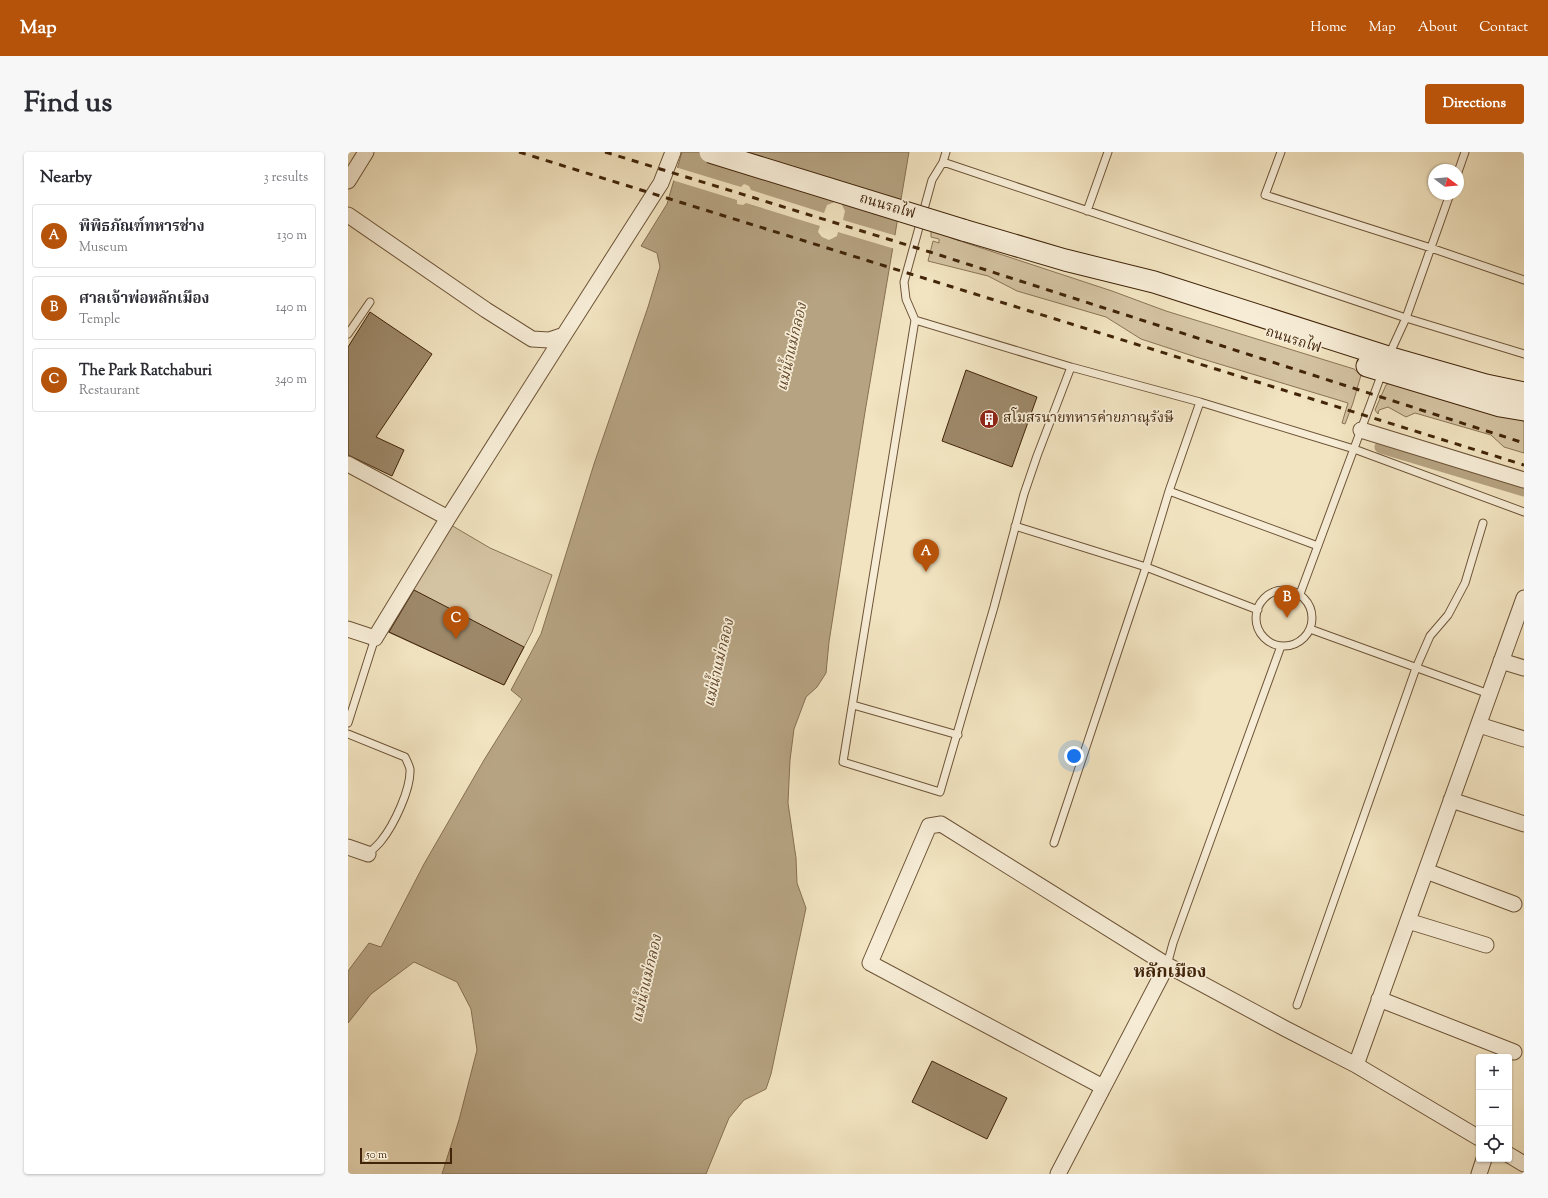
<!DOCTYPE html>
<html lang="en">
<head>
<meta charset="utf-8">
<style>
  :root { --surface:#fff; --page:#f7f7f7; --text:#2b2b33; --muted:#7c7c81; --line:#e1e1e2; --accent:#b45309 }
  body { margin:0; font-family:"Sorts Mill Goudy","Noto Serif Thai",serif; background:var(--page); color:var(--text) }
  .controls { position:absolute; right:12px; bottom:12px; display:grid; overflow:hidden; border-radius:4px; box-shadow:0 1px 3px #0004 }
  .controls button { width:36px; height:36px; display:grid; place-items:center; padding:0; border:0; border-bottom:1px solid var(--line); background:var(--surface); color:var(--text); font:20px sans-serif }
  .compass { position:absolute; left:1080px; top:12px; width:36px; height:36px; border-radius:50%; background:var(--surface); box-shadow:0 1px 3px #0004; rotate:106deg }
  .scale { position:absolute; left:12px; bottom:10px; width:92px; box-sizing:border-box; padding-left:4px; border:2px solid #412409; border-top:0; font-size:11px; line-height:14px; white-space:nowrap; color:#412409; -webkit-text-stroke:3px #f7edd7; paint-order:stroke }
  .you { position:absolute; left:726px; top:604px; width:14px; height:14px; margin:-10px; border:3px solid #fff; border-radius:50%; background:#1a73e8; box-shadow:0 0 0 6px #1a73e833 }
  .badge { display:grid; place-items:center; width:26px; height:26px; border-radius:50%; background:var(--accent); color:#fff; font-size:13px; font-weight:700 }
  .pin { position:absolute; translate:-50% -33px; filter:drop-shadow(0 1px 2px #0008) }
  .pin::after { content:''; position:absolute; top:21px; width:14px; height:12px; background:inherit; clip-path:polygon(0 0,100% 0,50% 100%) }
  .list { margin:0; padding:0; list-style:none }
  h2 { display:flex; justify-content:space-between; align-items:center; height:52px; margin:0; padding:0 16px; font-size:17px }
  h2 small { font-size:13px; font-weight:400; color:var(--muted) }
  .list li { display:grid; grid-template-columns:26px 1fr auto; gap:12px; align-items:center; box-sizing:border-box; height:64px; margin:0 8px 8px; padding:0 8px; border:1px solid var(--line); border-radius:4px }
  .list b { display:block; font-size:15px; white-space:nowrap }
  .list p { margin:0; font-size:13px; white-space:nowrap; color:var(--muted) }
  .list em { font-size:13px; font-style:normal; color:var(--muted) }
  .icon { flex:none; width:22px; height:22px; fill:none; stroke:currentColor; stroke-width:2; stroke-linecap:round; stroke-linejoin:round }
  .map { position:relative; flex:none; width:1176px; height:1022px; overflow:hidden; border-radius:4px }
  header { display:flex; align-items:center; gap:24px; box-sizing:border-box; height:56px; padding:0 20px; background:var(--accent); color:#fff }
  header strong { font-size:19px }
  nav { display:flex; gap:22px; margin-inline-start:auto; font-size:14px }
  .intro { display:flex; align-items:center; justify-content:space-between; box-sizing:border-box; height:96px; padding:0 24px }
  h1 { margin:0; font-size:28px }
  .button { padding:10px 18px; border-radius:4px; background:var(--accent); color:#fff; font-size:14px; font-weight:700 }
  main { display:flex; gap:24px; padding:0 24px }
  aside { flex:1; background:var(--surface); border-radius:4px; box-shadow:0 1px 3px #0004 }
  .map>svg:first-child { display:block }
</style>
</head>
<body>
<header>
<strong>Map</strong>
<nav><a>Home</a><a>Map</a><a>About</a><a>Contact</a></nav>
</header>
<div class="intro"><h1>Find us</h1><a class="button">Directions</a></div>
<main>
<aside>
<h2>Nearby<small>3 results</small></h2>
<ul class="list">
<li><span class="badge">A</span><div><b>พิพิธภัณฑ์ทหารช่าง</b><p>Museum</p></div><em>130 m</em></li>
<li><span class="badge">B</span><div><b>ศาลเจ้าพ่อหลักเมือง</b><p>Temple</p></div><em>140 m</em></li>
<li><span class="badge">C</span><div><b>The Park Ratchaburi</b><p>Restaurant</p></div><em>340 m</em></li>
</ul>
</aside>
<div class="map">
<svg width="1176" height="1022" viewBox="0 0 1176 1022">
  <rect width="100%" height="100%" fill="#f2e4c1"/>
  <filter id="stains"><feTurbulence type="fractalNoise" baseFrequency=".005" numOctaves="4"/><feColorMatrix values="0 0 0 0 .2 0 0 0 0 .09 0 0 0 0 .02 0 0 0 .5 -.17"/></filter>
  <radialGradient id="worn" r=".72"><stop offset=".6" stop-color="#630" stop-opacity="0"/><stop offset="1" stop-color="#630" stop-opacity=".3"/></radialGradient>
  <path fill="#d4c3a2" stroke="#8a7456" d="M 583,75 L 602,82 L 603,86 L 764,139 L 818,159 L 1006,217 L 1013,223 L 1005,251 L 997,272 L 994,271 L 1000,251 L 848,205 L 793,187 L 758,165 L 669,139 L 640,124 L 580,109 L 585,89 L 591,91 L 591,87 L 583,85 Z
    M 1045,229 C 1086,248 1131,259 1176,267 L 1176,301 L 1156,295 L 1143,283 L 1067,261 L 1058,265 L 1040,255 L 1031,258 L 1030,262 L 1027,258 L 1038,233 Z
    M 103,373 L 142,396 L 204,423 L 184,480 L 156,533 L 38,479 Z"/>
  <path fill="#b6a382" stroke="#877052" d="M 334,0 L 561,0 L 517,260 L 481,490 L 478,521 L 469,535 L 458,545 L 446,577 L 442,608 L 440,651 L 448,706 L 449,731 L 458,756 L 423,922 L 418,937 L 396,948 L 381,966 L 358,1022 L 94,1022 L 111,968 L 129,898 L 123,857 L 109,830 L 66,810 L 23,842 L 0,871 L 0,819 L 21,791 L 33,795 L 76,712 L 136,608 L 174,547 L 163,538 L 193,482 L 246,312 L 300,155 L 312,115 L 309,101 L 293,94 L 319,52 Z"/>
  <path fill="#f2e4c1" d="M 327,15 L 393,35 L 396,32 L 401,34 L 403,38 L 476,61 L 479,53 L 487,50 L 493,51 L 497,59 L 495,68 L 549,84 L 547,97 L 490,80 L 489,84 L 481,88 L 474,85 L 470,80 L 472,74 L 398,51 L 395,53 L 389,52 L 389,48 L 324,28 Z"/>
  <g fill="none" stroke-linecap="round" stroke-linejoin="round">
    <path stroke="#b6a382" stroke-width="13" d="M 1033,295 L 1176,338"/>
  </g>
  <path fill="#9d8869" stroke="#412409" d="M 22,160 L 84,202 L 28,285 L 56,298 L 44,324 L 0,303 L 0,195 Z
    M 618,218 L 689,245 L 664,315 L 594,289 Z
    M 66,438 L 176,495 L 156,533 L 41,480 Z
    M 584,909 L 659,946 L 639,987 L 564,950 Z"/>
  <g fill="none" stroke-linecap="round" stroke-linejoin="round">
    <g stroke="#6d5437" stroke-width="9">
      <path id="lane" d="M 598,0 L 595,10 L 584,28 L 556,130 L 558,147 L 567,168 L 495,610 L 592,640 L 646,455 L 676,342 L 689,304 L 723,215
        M 933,0 L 917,43 L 1083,96 L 1176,128
        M 595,10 L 1058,166 L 1176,202
        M 1110,20 L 1117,0
        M 739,59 L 760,0
        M 567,168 L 723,215 L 852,250 L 1006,297 L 1176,360
        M 0,182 L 22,150
        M 1041,203 L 1058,166 L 1102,42
        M 821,339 L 970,394
        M 667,374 L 798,415 L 910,458
        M908 466a28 28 0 1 1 56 0a28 28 0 1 1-56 0Z
        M 952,442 L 1034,221
        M 962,477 L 1141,542
        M 505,553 L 610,583
        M 0,571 L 27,486
        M 0,582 L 57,605 C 59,609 61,613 62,617 C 63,637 46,673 33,689 C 29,694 24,698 20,702
        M 706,691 L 798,415 L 821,339 L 852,250
        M 819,813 L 825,791 L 933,494
        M 949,853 L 1068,516 L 1082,484 L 1100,463 L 1117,431 L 1135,371"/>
    </g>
    <g stroke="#6d5437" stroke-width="17">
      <path id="street" d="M 0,29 L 18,0
        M 0,63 L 138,158 L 184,187 L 201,188 L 216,183 L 313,31 L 325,0
        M 1013,278 L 1176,328
        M 0,312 L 100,366
        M 0,477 L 27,486 L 100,366 L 216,183
        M 1153,509 L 1176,516
        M 1131,573 L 1176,587
        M 1103,648 L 1176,672
        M 0,695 L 20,702
        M 1078,719 L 1166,752
        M 1060,769 L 1138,793
        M 1031,847 L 1166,900
        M 1008,913 L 1176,446
        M 755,935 L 522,811 L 581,674 L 593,672 L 819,813 L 936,876 L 1008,913 L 1131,986
        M 1161,1003 L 1176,1012
        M 710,1022 L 819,813
        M 1131,1022 L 1136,1007"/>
    </g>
    <g stroke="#412409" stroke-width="23">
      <path id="secondary" d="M 615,78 L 717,108 L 806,130 L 1040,205 L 1138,233 L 1176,241
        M 1019,214 L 1152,254 L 1176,258"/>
    </g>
    <use href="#lane" stroke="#f7edd7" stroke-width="7"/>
    <use href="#street" stroke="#f7edd7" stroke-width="15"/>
    <use href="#secondary" stroke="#f7edd7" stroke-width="21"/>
    <path stroke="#412409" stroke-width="3" stroke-dasharray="7 7" stroke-linecap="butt" d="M 171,0 L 1176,313
      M 257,0 L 582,100 L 1176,291"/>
    <g stroke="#412409" stroke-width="23" stroke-linecap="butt">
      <path id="secondary-bridge" d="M 362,0 L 615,78"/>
    </g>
    <use href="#secondary-bridge" stroke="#f7edd7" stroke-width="21"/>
  </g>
  <defs>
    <g id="building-disc" transform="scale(1)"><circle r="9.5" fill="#8f2418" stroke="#f7edd7"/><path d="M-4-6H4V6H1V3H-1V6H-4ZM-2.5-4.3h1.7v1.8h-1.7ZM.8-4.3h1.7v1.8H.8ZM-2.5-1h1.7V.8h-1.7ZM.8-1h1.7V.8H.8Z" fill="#fff"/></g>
  </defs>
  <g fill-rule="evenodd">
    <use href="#building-disc" x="641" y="267"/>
  </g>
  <g text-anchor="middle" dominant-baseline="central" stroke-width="3.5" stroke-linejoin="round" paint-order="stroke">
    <g font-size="14" fill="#412409" stroke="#f7edd7">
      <text transform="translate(539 55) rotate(17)">ถนนรถไฟ</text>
      <text transform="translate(945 189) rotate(18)">ถนนรถไฟ</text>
    </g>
    <g font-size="14" fill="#412409" stroke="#f7edd7" text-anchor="start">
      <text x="655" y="267">สโมสรนายทหารค่ายภาณุรังษี</text>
    </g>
    <g font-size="15" font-style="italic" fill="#644a2d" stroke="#f7edd7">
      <text transform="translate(445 195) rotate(-77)">แม่น้ำแม่กลอง</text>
      <text transform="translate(372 511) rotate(-77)">แม่น้ำแม่กลอง</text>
      <text transform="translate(300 827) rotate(-77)">แม่น้ำแม่กลอง</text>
    </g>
    <g font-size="18" font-weight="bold" fill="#412409" stroke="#f7edd7">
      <text x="822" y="821">หลักเมือง</text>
    </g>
  </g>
  <rect width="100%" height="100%" filter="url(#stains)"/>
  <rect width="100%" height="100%" fill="url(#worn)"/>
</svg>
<div class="controls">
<button>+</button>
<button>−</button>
<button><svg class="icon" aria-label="locate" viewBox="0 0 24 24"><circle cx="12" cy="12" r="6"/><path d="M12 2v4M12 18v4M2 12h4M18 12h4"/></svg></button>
</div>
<svg class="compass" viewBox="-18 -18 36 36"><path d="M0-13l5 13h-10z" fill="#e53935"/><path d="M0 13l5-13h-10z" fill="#7c7c81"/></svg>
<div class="scale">50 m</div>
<div class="you"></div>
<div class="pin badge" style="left:578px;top:420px">A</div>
<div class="pin badge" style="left:939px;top:466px">B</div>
<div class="pin badge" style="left:108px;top:487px">C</div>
</div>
</main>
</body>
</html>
